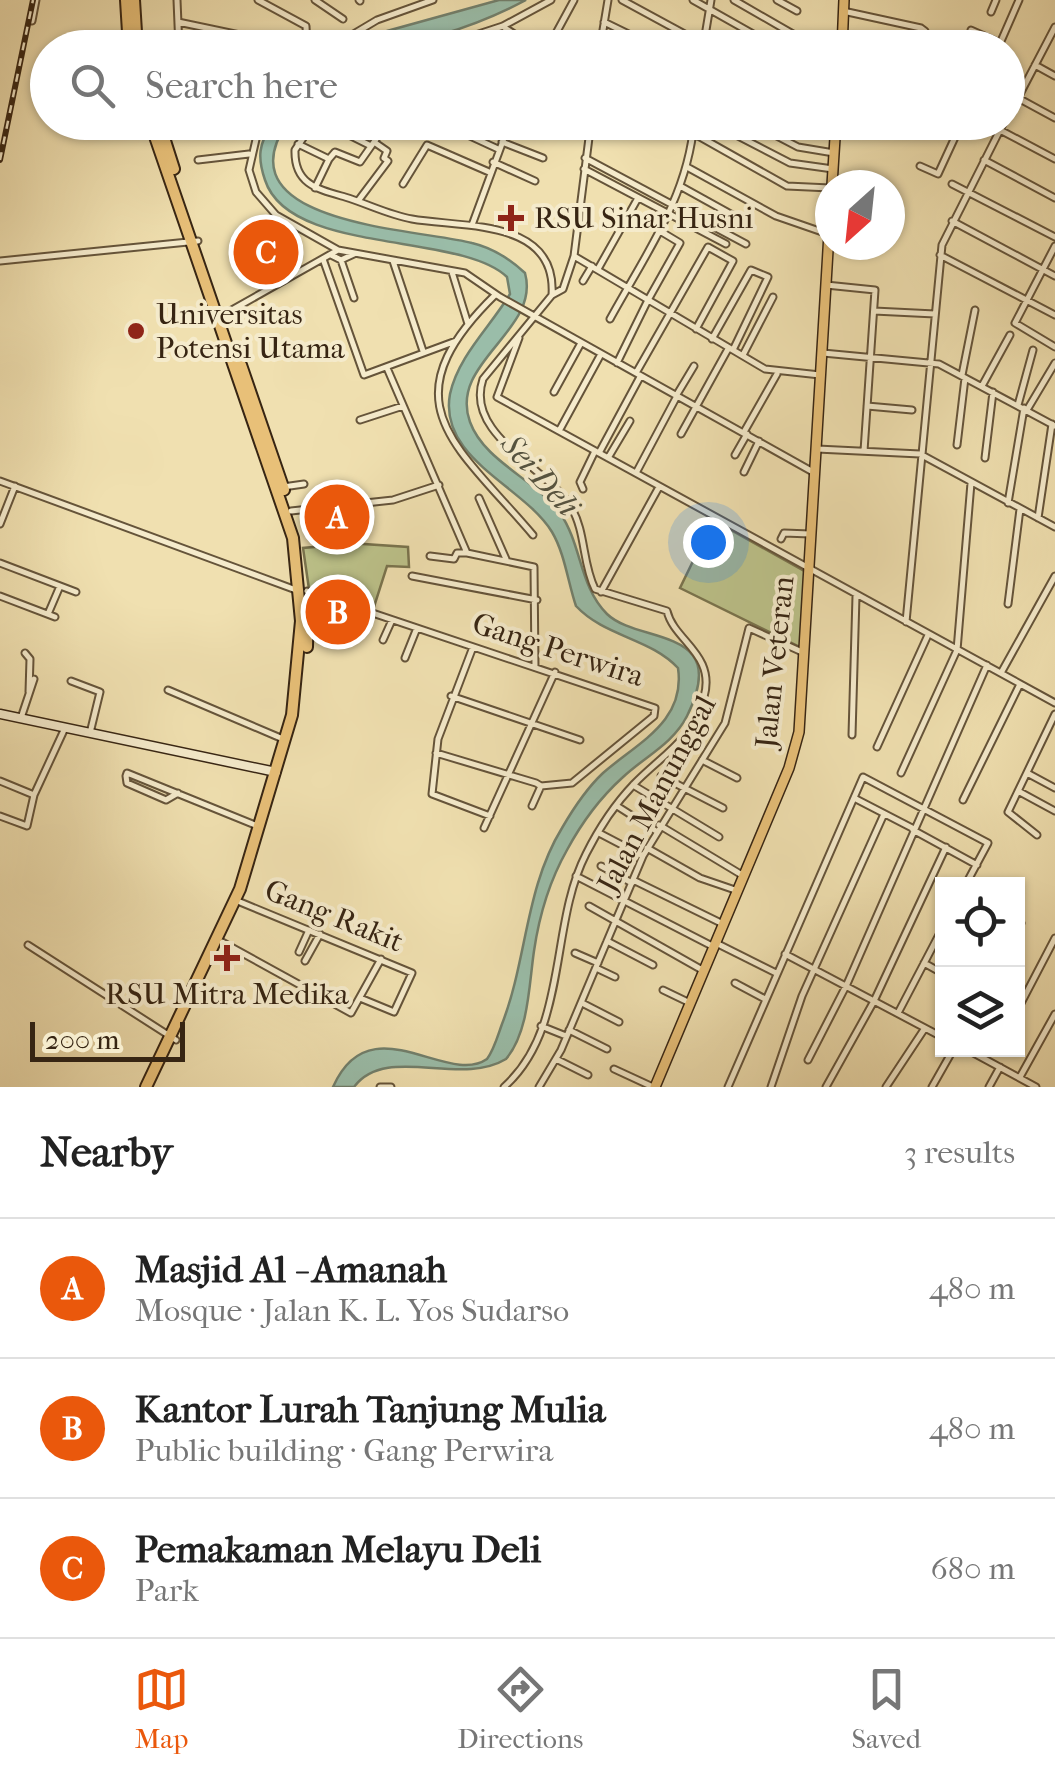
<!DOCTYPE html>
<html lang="en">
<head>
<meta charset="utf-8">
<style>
  :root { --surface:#fff; --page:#f6f6f6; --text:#222; --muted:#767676; --line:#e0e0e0; --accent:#ea580c }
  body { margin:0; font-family:"IM FELL French Canon",serif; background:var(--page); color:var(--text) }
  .controls { position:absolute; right:30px; bottom:30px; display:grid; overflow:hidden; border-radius:0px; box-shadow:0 2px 8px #0004 }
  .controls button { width:90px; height:90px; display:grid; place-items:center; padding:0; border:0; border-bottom:2px solid var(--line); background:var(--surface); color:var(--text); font:50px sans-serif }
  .compass { position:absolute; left:815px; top:170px; width:90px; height:90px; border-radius:50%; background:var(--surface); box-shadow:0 2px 8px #0004; rotate:207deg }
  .scale { position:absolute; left:30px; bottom:25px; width:155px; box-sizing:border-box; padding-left:10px; border:5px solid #372513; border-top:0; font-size:28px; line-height:35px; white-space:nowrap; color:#372513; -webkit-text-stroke:8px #f5ebcc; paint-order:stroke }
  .you { position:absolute; left:708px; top:542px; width:35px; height:35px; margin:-25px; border:8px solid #fff; border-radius:50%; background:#1a73e8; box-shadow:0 0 0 15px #1a73e833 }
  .badge { display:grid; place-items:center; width:65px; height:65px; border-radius:50%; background:var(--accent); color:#fff; font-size:32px; font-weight:700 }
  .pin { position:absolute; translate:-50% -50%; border:5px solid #fff; box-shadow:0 2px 10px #0006 }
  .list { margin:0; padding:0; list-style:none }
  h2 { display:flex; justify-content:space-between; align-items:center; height:130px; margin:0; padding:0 40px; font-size:42px }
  h2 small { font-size:32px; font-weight:400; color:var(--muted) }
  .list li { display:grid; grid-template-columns:65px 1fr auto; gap:30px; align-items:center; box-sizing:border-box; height:140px; padding:0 40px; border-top:2px solid var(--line) }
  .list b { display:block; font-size:38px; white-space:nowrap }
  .list p { margin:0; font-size:32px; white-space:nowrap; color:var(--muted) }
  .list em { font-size:32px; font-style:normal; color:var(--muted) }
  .icon { flex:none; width:55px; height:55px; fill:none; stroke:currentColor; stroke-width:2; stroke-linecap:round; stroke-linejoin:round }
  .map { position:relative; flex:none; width:1055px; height:1087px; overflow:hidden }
  .search { position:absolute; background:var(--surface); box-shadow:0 2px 8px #0004; left:30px; right:30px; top:30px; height:110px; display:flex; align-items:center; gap:25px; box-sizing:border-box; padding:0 35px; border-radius:55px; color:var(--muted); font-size:38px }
  .sheet { height:550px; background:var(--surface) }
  nav { display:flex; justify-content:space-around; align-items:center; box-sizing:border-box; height:140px; border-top:2px solid var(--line); background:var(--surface); font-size:28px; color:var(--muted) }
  nav a { display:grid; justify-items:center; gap:5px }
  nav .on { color:var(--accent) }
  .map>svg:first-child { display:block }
</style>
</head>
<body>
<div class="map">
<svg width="1055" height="1087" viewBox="0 0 1055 1087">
  <rect width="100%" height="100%" fill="#f0e0b0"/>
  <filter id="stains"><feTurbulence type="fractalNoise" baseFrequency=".002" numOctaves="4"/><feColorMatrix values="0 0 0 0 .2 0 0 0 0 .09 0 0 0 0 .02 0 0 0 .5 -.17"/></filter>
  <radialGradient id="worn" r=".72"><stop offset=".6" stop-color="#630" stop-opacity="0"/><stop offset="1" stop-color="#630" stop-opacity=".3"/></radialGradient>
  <path fill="#bcc28a" stroke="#7a744e" stroke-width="2.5" d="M 713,520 L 806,572 L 800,647 L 680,588 Z
    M 325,531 L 348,533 L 349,543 L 408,547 L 409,567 L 387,566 L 373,610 L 309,589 L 303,548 L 325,546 Z"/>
  <path fill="#9abda9" stroke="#72806d" stroke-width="2.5" d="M 499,0 L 526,0 C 475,27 412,48 354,47 L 387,31 Z
    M 272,123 L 287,123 C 219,225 420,229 472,243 C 493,248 510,259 525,273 C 541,331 448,362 470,422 C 484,461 536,480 560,513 C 582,545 579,586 607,614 C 639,645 732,625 687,716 C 673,744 644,757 622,778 C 600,798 581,824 567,850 C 550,880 539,917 534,951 C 529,984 529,1032 506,1059 C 460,1087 386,1044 354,1087 L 333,1087 C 370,1003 447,1087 487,1059 C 494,1050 498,1035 502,1024 C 527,960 525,888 562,828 C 573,809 587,788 603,773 C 637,743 686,722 678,668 C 650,638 605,637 576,606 C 568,583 565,554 552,532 C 524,486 438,459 450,394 C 458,356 491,326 510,294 L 507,277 C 461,232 289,255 265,180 C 257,157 259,144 272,123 Z"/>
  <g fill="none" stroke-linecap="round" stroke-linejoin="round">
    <g stroke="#65543a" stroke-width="9">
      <path id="minor" d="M 177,0 L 179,48
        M 258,0 L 306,26 L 307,48
        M 315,0 L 343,19
        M 359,0 L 360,1
        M 622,0 L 703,44
        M 693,0 L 778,48
        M 734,0 L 805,41 L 842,47
        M 777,0 L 797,11
        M 843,11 L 921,28 L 925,31 L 923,44 L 937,48
        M 991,12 L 996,0
        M 32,21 L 36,0
        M 178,22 L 302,48
        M 604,22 L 645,42
        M 505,28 L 536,48
        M 971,30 L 1000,43
        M 704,40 L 718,48
        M 179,41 L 215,48
        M 601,42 L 611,48
        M 503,43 L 510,48
        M 330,48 L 377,20 L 433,0
        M 436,48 L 503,26 L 551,0
        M 548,48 L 574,0
        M 600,48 L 608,0
        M 703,48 L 711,0
        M 955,48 L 960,48
        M 998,48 L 1019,0
        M 1035,65 L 1055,76
        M 1018,98 L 1055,118
        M 1008,117 L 1055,27
        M 260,122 L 249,170 L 256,192 L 276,215 L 338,250 L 465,273 L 500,297 L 813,472
        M 314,122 L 295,150 C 294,184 317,189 345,197 C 368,204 389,215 412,219 C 462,228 557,218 552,295 L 483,379 C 464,435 548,468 571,507 C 586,532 582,563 595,589 L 667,611 C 674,641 716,654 704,697 C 693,740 662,755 634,784 C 615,804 598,830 586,854 C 549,926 569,1029 504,1087
        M 323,122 L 371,146
        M 626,122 L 630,124
        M 667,122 L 692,137
        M 711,122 L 790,163 L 833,169
        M 750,122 L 798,147 L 834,153
        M 1000,130 L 1055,159
        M 459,131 L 498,149
        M 693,133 L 787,186 L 830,188
        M 502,142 L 543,158
        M 298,144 L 329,159 L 315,188
        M 585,158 L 746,244
        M 329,159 L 335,152 L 360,162 L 388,122
        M 198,160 L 249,154
        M 984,160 L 1055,198
        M 493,162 L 535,181
        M 920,166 L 938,174 L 962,122
        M 687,167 L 776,216 L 828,234
        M 584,169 L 726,244
        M 403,184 L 427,145 L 489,172
        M 952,184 L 1055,237
        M 680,186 L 745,222
        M 358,201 L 388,161 L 384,158 L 387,151 L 374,142
        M 952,221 L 1055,276
        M 472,225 L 510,122
        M 1055,246 L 1015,323 L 1055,347
        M 331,255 L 341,260 L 354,254
        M 940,255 L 1055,315
        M 574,256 L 765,369 L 820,375
        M 323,259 L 364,375 L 456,341
        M 341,260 L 354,298
        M 0,261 L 198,241
        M 393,261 L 423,351
        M 598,269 L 638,198
        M 452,272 L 468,324
        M 583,281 L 592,266
        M 826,285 L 875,290 L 864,451
        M 495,295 C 385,403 456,444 533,535
        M 552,295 L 563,289 L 574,256 L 591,122
        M 648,300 L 680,243 L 660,231
        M 874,311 L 935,314
        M 223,315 L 338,250
        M 610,319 C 645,255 688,197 694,122
        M 519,338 L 497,397 L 1055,703
        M 712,339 L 751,270 L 768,277 L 733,350
        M 823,353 L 939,364 L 1055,426
        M 743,355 L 773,297
        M 617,363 L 648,300
        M 387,368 L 467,553
        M 636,373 L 708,247 L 733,261 L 696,329
        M 962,375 L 975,310
        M 982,386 L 1010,335
        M 554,392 L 581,343
        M 676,396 L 694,366
        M 1018,405 L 1033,350
        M 867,406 L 912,410
        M 1027,410 L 1055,363
        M 360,420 L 403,406
        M 559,431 L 601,354
        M 744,432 L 777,374
        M 681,434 L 728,349
        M 957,445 L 965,378
        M 817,449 L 920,454 L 1055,527
        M 599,453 L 640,377
        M 735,455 L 747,434
        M 608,458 L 630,421
        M 985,458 L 993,392
        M 744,472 L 759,441
        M 636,473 L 677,396
        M 0,481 L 296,590
        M 283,487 L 304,484
        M 583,489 L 580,482 L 595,451
        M 479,498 L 506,559
        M 1008,503 L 1024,408
        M 291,511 L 393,500 L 439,485
        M 1038,518 L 1052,424
        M 0,524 L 15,486
        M 781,539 L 784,533 L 810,534
        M 430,556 L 454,559 L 457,553 L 467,553 L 534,567 L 535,667
        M 0,563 L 76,592
        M 412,576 L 537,600
        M 307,591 L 655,708 L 654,716 L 572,783 L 541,786
        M 601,592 L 659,487
        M 0,596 L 55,617
        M 1008,604 L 1020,509
        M 48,614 L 60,586
        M 906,622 L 942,245 L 1004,122
        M 383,640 L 392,620
        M 473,647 L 438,739 L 432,794 L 490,816
        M 25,653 L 30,659 L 29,692
        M 405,658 L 417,628
        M 1001,673 L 1055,576
        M 71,681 L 100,692 L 90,733
        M 168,690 L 283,739
        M 451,696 L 580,740
        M 21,718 L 34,679
        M 852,735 L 856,596
        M 877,747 L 928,635
        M 436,753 L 536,783 L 541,786 L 532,806
        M 702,760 L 737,778
        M 901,773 L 957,650 L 971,483
        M 1027,773 L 1055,788
        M 661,776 L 723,808
        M 0,781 L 34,795 L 27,826 L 0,816
        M 633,785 L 719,837
        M 1018,791 L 1055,811
        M 178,793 L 166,800 L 127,783 L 126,776 L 127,773 L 260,827
        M 34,795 L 65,728
        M 856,799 L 914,829
        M 963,800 L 1020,684
        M 617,806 L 656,831
        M 659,825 L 742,875
        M 484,828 L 555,672
        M 913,830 L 977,865
        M 599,833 L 643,856
        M 1037,835 L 1008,812 L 1055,714
        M 647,848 L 700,878 L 738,891
        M 601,866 L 632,883
        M 576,876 L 714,947
        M 633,880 L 723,924
        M 240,902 L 412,973 L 394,1012 L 360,998
        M 589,906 L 704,971
        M 1018,918 L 1021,923 L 1018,930
        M 607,941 L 653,965
        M 222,942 L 351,1013 L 381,959
        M 716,943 L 776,973
        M 28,945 L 176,1040
        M 299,952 L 309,930
        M 575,953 L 598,963
        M 785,954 L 942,1037
        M 305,961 L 320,934
        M 924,963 L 942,973
        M 596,968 L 615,977
        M 735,983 L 765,999
        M 663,990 L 690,1003
        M 582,1003 L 619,1022
        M 1018,1009 L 1055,938
        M 898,1013 L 942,929
        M 541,1026 L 566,1036
        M 569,1030 L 607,1049
        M 968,1050 L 1036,1087
        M 556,1059 L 588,1075
        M 808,1060 L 847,984 L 987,665
        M 614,1069 L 653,1087
        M 1020,1077 L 1055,1014
        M 380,1087 L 391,1087
        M 539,1087 L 561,1050 L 643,856 L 725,723 L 749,628 L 802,652
        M 728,1087 L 863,777 L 988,843 L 966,884
        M 771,1087 L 802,996 L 884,814
        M 826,1087 L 874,1001 L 946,847
        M 886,1087 L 925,1028
        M 932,1087 L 953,1050
        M 989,1087 L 1000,1067"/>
    </g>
    <g stroke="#372513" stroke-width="11">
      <path id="secondary" d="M 0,714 L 276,772"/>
    </g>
    <g stroke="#372513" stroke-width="12">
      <path id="primary" d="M 842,48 L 844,0
        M 832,185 L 836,122
        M 655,1087 L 789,768 L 799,732 L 830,217"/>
    </g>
    <g stroke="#372513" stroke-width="14">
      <path id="trunk" d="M 126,0 L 129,48
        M 134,0 L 137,48
        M 159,122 L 174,169
        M 241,365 L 284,490
        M 307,647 L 308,600
        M 146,1087 L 240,889 L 292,715 L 301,621 L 293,538 L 150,122"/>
    </g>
    <use href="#minor" stroke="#f5ebcc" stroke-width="5"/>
    <use href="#secondary" stroke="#f5ebcc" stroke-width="8"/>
    <use href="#primary" stroke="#e8c078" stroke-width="9"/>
    <use href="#trunk" stroke="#e8c078" stroke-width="10"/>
    <g stroke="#372513" stroke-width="6">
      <path id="rail" d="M 0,160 L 33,0"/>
    </g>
    <use href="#rail" stroke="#f5ebcc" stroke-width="2.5" stroke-dasharray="8" stroke-linecap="butt"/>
  </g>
  <g fill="#8f2418" stroke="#f5ebcc" stroke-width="4">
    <path d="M506 203h10v10h10v10h-10v10h-10v-10h-10v-10h10z"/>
    <circle cx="136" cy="331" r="10"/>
    <path d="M222 943h10v10h10v10h-10v10h-10v-10h-10v-10h10z"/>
  </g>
  <g text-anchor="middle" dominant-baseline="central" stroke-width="8" stroke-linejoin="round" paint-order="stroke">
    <g font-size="30" fill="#372513" stroke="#f5ebcc" text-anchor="start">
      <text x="534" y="218">RSU Sinar Husni</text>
      <text x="156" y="314">Universitas<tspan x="156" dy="34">Potensi Utama</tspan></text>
      <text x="227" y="994" text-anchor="middle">RSU Mitra Medika</text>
    </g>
    <g font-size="30" fill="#372513" stroke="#f5ebcc">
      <text transform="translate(558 650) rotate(18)">Gang Perwira</text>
      <text transform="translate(775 662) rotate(-84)">Jalan Veteran</text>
      <text transform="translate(657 794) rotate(-62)">Jalan Manunggal</text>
      <text transform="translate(334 916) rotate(22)">Gang Rakit</text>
    </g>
    <g font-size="32" font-style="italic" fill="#555340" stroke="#f5ebcc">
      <text transform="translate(540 475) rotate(48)">Sei Deli</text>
    </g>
  </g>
  <rect width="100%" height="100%" filter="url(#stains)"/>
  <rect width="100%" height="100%" fill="url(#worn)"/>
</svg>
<div class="controls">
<button><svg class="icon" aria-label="locate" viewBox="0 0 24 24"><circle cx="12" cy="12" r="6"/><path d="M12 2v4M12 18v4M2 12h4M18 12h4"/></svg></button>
<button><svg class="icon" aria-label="layers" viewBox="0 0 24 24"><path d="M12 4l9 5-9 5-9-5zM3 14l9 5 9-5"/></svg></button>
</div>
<svg class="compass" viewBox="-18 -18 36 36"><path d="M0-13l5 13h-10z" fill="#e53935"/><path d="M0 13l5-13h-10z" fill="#767676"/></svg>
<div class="scale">200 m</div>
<div class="you"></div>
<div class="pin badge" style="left:337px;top:517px">A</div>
<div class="pin badge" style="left:338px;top:612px">B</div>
<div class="pin badge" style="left:266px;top:252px">C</div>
<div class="search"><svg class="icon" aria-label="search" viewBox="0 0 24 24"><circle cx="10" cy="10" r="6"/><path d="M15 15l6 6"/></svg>Search here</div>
</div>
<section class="sheet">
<h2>Nearby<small>3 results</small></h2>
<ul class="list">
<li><span class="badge">A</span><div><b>Masjid Al - Amanah</b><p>Mosque · Jalan K. L. Yos Sudarso</p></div><em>480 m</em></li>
<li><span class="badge">B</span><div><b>Kantor Lurah Tanjung Mulia</b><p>Public building · Gang Perwira</p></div><em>480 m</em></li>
<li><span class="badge">C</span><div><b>Pemakaman Melayu Deli</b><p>Park</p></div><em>680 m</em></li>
</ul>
</section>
<nav>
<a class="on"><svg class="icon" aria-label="map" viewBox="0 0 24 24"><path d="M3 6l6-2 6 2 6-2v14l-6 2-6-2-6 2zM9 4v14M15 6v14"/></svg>Map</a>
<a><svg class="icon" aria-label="directions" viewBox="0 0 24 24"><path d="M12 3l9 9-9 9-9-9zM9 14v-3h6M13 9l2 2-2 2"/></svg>Directions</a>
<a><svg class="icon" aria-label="saved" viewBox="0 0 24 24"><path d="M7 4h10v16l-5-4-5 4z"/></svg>Saved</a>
</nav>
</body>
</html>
